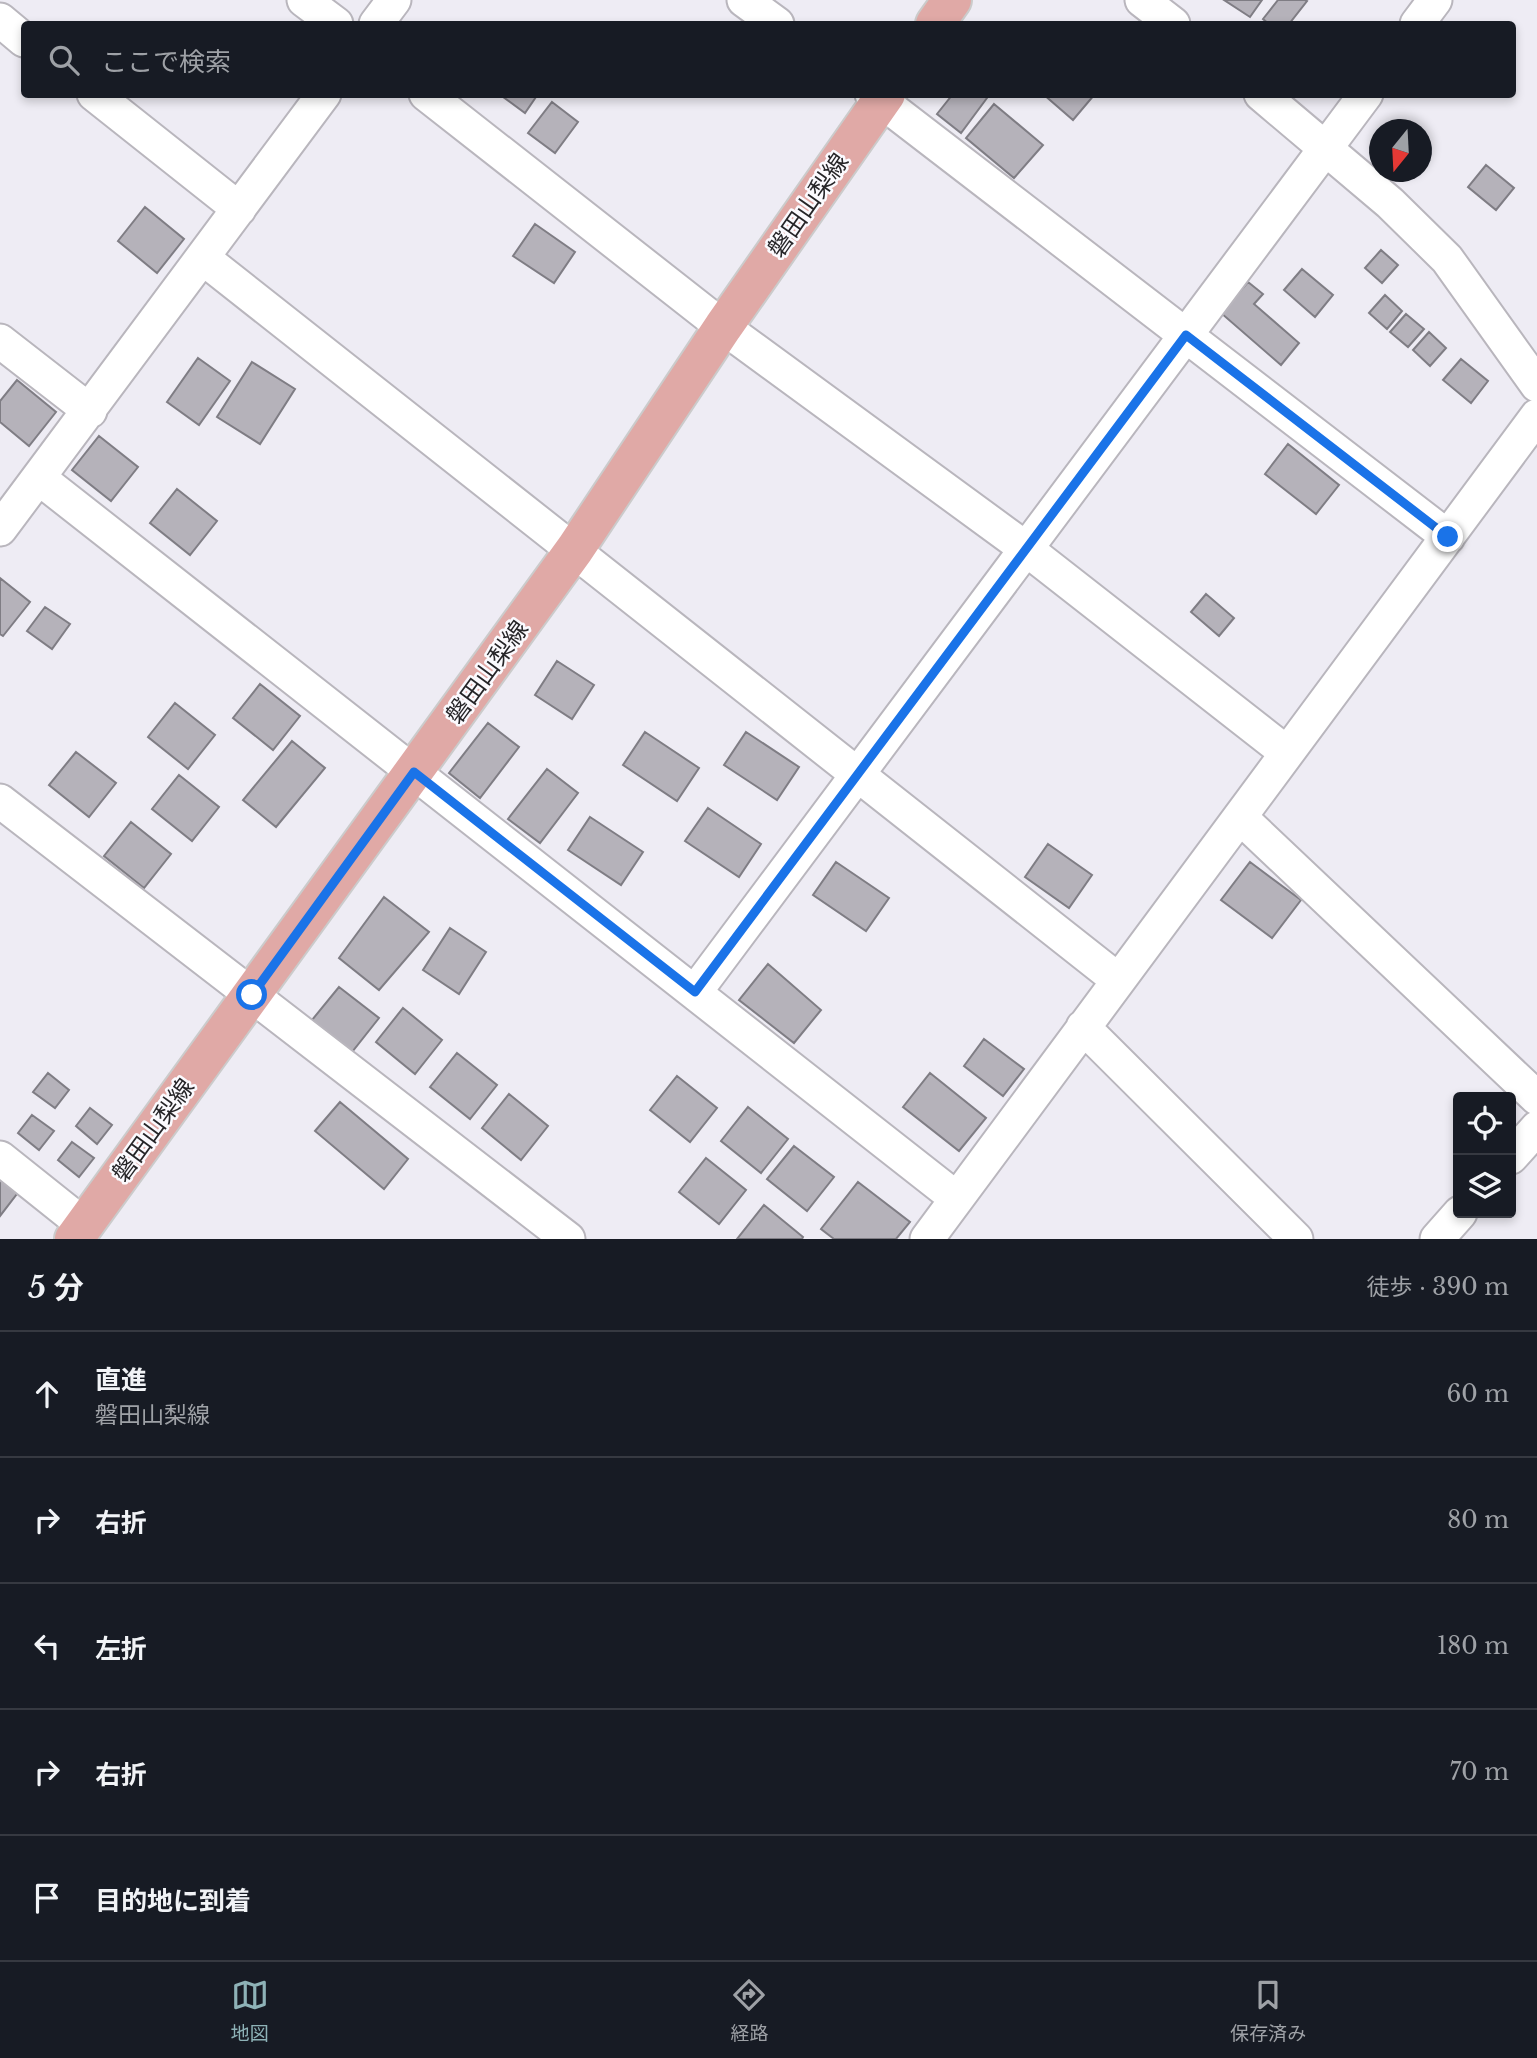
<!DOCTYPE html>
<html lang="ja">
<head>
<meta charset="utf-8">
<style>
  :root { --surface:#171b24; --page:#242831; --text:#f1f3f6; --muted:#9ea1a6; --line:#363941; --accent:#8eb2b7 }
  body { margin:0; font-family:"Libre Baskerville","Noto Sans JP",serif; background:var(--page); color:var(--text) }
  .controls { position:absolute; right:21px; bottom:21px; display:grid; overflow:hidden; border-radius:7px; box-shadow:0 4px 10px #0003 }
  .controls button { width:63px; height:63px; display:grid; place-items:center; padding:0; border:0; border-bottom:2px solid var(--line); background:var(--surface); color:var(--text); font:35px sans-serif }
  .compass { position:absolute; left:1369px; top:119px; width:63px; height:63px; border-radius:50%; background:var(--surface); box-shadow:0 4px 10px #0003; rotate:198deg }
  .stop { position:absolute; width:21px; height:21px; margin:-16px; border:5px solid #1a73e8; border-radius:50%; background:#fff }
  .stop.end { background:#1a73e8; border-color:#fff; box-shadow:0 2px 7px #0008 }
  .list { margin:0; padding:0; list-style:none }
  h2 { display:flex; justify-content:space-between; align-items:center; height:91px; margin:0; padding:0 28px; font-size:30px }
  h2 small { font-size:23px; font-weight:400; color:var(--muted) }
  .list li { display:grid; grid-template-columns:46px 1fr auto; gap:21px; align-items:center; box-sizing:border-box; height:126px; padding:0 28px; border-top:2px solid var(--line) }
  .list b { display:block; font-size:26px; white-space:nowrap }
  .list p { margin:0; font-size:23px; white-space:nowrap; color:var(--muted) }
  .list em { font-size:23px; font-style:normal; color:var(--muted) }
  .icon { flex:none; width:38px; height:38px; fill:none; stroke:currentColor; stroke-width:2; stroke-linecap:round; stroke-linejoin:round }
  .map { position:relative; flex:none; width:1537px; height:1239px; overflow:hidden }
  .search { position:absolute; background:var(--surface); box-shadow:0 4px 10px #0003; left:21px; right:21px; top:21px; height:77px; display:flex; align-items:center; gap:18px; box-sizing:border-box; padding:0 24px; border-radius:7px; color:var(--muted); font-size:26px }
  .sheet { height:721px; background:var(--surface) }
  nav { display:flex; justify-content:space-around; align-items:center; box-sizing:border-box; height:98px; border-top:2px solid var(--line); background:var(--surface); font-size:19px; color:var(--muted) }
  nav a { display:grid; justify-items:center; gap:4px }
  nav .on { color:var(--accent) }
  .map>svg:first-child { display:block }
</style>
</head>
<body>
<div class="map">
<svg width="1537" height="1239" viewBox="0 0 1537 1239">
  <rect width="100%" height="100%" fill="#eeecf4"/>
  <path fill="#b5b2ba" stroke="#7f7d84" stroke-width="2" d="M 1224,0 L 1262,0 L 1250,17 Z
    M 1278,0 L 1305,0 L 1307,1 L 1289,24 L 1269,24 L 1263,19 Z
    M 499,94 L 538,94 L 525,113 Z
    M 953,94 L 982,94 L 987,98 L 961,133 L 937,114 Z
    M 1043,94 L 1095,94 L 1073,120 Z
    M 552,102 L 578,122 L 555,153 L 528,133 Z
    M 994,104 L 1043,145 L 1014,178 L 966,138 Z
    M 1486,165 L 1514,188 L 1496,210 L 1468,187 Z
    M 145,207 L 184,239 L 157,273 L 118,241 Z
    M 535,224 L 575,252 L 554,283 L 513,256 Z
    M 1381,250 L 1398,265 L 1382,283 L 1365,268 Z
    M 1302,269 L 1333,295 L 1315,317 L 1284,290 Z
    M 1248,282 L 1263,294 L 1254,304 L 1299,343 L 1281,365 L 1221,313 Z
    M 1385,295 L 1402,311 L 1387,329 L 1369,313 Z
    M 1406,314 L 1424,329 L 1408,347 L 1390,332 Z
    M 1429,332 L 1446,348 L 1430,366 L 1413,350 Z
    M 198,358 L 230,381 L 199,425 L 167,402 Z
    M 1461,359 L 1488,381 L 1471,403 L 1443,380 Z
    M 252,362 L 295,389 L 260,444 L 217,417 Z
    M 17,380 L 56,412 L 29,446 L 0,422 L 0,401 Z
    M 99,436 L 138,467 L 111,501 L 72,470 Z
    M 1288,444 L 1339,485 L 1316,514 L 1265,474 Z
    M 177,489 L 217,521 L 190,555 L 150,523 Z
    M 0,578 L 30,602 L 3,636 L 0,634 Z
    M 1206,594 L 1234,618 L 1219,636 L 1191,612 Z
    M 45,607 L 70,624 L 52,649 L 27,631 Z
    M 557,661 L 594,685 L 572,719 L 535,695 Z
    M 260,684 L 300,716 L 273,750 L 233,718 Z
    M 175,703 L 215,735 L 188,769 L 148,737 Z
    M 488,723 L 519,747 L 480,798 L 449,773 Z
    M 645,732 L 699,768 L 677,801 L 623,765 Z
    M 746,732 L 799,767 L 777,800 L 724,765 Z
    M 292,741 L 325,768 L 276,827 L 243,800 Z
    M 76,752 L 116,783 L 89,817 L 49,785 Z
    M 547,769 L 578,793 L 540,843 L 508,819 Z
    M 179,775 L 219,807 L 192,841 L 152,809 Z
    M 708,808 L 761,844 L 739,877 L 685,841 Z
    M 590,817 L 643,852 L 621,885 L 568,850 Z
    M 131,822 L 171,854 L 144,888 L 104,856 Z
    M 1048,844 L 1092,875 L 1069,908 L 1025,877 Z
    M 836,862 L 889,898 L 866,931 L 813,895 Z
    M 1250,862 L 1301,900 L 1272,938 L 1221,900 Z
    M 384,897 L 429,932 L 379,990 L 339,958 Z
    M 450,928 L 486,952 L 459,994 L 423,970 Z
    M 768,964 L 821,1010 L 794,1043 L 739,1000 Z
    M 339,987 L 379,1018 L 352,1052 L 312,1020 Z
    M 403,1008 L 442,1040 L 415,1074 L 376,1042 Z
    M 984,1039 L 1024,1069 L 1003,1096 L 964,1066 Z
    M 457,1053 L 497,1085 L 470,1119 L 430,1087 Z
    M 48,1073 L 69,1090 L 55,1108 L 33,1092 Z
    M 930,1073 L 986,1118 L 959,1151 L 903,1107 Z
    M 677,1076 L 717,1108 L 690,1142 L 650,1110 Z
    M 509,1094 L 548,1126 L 521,1160 L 482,1128 Z
    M 340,1102 L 408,1159 L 384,1189 L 315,1131 Z
    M 748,1107 L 788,1139 L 761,1173 L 721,1141 Z
    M 90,1108 L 112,1125 L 97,1144 L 76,1126 Z
    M 32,1115 L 54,1131 L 39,1150 L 18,1133 Z
    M 72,1142 L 94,1158 L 79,1177 L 58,1160 Z
    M 794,1146 L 834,1177 L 807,1211 L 767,1179 Z
    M 706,1158 L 746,1190 L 719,1224 L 679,1192 Z
    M 0,1174 L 20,1190 L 0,1216 Z
    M 858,1182 L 910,1222 L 896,1239 L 834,1239 L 821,1229 Z
    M 764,1205 L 803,1237 L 802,1239 L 737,1239 Z"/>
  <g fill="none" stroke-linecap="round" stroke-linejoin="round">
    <g stroke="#b9b6bd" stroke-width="37">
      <path id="minor" d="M 304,0 L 336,24
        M 744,0 L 777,24
        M 1142,0 L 1173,24
        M 0,20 L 24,40
        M 376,24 L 394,0
        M 1417,24 L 1435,0
        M 94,94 L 239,209
        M 426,94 L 723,327 L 1025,548 L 1287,753
        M 872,94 L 1448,537
        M 1261,94 L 1390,203 L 1447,259 L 1537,385
        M 203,258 L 1118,980
        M 0,341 L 90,411
        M 39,478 L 956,1198
        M 0,529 L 324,94
        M 0,801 L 568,1239
        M 1240,817 L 1537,1098
        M 695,992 L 1366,94
        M 1083,1027 L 1296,1239
        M 1511,1157 L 1537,1128
        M 0,1158 L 84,1225
        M 927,1239 L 1537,416
        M 1437,1239 L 1460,1213"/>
    </g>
    <g stroke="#cbcbcb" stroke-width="42">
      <path id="major" d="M 935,24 L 952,0
        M 74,1239 L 575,549 L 723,327 L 886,94"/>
    </g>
    <use href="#minor" stroke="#fff" stroke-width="33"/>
    <use href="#major" stroke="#e0a9a6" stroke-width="38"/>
  </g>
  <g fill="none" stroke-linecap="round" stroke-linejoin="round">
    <path stroke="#1a73e8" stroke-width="9" d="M 252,995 L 414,772 L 695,992 L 1186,335 L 1448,537"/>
  </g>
  <g text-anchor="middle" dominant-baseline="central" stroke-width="5" stroke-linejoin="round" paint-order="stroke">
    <g font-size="24" fill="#262528" stroke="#fbfafe">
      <text transform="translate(808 205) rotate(-55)">磐田山梨線</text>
      <text transform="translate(487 672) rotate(-54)">磐田山梨線</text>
      <text transform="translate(153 1130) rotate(-54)">磐田山梨線</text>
    </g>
  </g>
</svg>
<div class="controls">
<button><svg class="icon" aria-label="locate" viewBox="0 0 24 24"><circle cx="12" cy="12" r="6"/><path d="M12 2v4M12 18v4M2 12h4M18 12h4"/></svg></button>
<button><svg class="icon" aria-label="layers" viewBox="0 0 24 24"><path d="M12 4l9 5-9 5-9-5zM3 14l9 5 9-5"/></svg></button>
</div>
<svg class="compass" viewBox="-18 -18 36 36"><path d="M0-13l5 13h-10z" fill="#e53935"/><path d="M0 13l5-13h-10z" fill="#9ea1a6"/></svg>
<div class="stop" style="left:252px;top:995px"></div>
<div class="stop end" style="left:1448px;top:537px"></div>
<div class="search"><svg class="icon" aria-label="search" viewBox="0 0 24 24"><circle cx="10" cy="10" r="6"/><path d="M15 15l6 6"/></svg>ここで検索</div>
</div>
<section class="sheet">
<h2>5 分<small>徒歩 · 390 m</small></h2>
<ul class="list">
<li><svg class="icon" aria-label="ahead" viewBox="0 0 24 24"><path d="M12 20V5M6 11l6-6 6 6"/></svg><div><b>直進</b><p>磐田山梨線</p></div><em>60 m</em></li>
<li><svg class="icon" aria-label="right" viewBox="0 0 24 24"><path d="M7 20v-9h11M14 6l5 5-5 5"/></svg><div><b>右折</b></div><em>80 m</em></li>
<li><svg class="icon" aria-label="left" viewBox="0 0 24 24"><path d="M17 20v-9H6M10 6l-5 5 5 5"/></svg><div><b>左折</b></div><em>180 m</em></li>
<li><svg class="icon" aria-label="right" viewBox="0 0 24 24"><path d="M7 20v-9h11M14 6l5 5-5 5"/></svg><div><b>右折</b></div><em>70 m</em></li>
<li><svg class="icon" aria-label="arrive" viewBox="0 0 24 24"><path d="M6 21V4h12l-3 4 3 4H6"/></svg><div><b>目的地に到着</b></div></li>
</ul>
</section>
<nav>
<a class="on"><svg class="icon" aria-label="map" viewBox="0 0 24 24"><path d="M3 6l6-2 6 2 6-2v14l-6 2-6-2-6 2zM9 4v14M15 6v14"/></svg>地図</a>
<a><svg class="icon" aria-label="directions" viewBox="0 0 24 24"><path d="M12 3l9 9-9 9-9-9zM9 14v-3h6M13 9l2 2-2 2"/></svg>経路</a>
<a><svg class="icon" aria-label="saved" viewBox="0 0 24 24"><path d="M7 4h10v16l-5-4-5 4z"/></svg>保存済み</a>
</nav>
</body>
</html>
